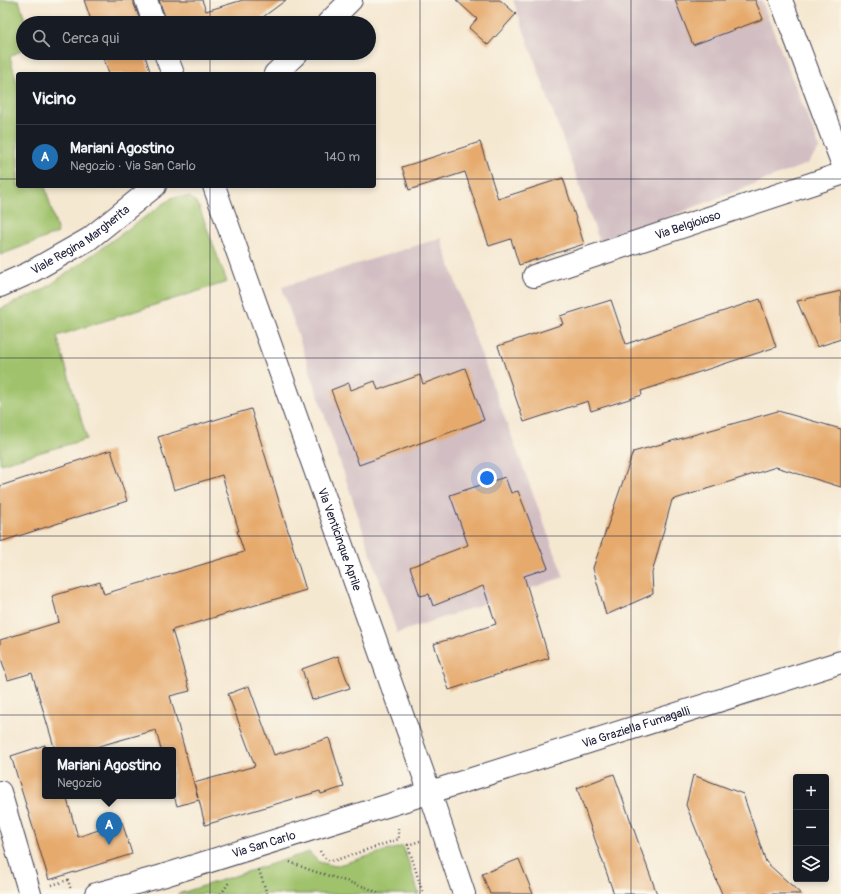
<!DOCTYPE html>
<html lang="it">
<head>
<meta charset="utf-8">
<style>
  :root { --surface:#171b24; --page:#242831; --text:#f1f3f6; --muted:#9ea1a6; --line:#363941; --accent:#1f6fb2 }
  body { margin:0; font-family:Pangolin,sans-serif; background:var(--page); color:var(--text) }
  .controls { position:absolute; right:12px; bottom:12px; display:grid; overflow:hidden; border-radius:4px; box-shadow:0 2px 6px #0003 }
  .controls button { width:36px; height:36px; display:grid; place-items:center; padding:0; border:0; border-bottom:1px solid var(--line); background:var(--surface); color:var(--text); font:20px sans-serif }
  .you { position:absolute; left:487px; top:478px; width:14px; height:14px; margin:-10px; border:3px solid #fff; border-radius:50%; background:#1a73e8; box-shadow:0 0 0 6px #1a73e833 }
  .badge { display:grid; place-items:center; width:26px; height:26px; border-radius:50%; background:var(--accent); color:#fff; font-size:13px; font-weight:700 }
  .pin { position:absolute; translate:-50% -33px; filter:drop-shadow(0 1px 2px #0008) }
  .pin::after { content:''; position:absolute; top:21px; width:14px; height:12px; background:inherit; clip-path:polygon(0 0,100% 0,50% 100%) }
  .popup { position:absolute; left:42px; top:747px; width:134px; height:52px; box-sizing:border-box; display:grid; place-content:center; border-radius:4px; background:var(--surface); filter:drop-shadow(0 1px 3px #0005); font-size:13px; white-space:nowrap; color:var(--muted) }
  .popup b { font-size:15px; color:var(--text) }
  .popup::after { content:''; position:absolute; left:50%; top:100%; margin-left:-8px; border:8px solid transparent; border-top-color:var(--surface) }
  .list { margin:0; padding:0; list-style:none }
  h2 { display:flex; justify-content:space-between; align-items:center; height:52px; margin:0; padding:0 16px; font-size:17px }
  h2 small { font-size:13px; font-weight:400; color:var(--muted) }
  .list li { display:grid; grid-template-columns:26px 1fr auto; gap:12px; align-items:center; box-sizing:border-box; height:64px; padding:0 16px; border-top:1px solid var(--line) }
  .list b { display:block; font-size:15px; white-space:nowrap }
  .list p { margin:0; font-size:13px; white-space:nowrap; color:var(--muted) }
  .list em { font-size:13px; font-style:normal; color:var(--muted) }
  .icon { flex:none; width:22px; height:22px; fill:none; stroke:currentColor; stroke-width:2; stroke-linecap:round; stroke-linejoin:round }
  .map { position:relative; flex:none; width:841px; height:894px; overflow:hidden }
  .search { position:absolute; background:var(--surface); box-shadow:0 2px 6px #0003; left:16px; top:16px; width:360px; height:44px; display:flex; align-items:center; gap:10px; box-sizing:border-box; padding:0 14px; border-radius:22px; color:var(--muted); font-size:15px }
  .panel { position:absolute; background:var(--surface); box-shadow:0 2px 6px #0003; left:16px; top:72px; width:360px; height:116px; border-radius:4px }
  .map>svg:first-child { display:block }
</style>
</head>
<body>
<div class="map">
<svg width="841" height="894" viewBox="0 0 841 894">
  <rect width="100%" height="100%" fill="#fbf7ec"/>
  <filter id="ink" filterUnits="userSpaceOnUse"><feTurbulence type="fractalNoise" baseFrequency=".025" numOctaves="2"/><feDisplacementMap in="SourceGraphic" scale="8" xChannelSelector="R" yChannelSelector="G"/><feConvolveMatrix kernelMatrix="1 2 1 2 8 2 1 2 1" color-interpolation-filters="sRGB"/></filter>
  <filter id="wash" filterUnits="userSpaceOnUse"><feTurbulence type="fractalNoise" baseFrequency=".012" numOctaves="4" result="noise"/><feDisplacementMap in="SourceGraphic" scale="16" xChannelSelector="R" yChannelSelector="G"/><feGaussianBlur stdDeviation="0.9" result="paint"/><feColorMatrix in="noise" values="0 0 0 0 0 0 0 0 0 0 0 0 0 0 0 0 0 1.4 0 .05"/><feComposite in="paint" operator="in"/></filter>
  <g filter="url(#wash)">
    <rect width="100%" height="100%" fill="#f5e8d1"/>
    <path fill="#d2bec2" d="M 513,0 L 761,0 L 820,148 L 807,164 L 600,243 Z
      M 441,238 L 469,322 L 564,577 L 397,633 L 282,287 Z"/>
    <path fill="#a0c26c" stroke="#617254" d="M 0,0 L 19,0 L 26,23 L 23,23 L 23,49 L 10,57 L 18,86 L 18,186 L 45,186 L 58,233 L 0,255 Z
      M 173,197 L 190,197 L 198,204 L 227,282 L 57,336 L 87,439 L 0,464 L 0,309 L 43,290 Z
      M 403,846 L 419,894 L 178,894 L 309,852 L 319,862 L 335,866 Z"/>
    <g id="blocks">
      <path fill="#e6aa6d" d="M 84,0 L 134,0 L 134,4 L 141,23 L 92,23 Z
        M 159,0 L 202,0 L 206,11 L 243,0 L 286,0 L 255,23 L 166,23 L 166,19 Z
        M 456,0 L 500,0 L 516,14 L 488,45 L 469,28 L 477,19 Z
        M 675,0 L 755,0 L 763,19 L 693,45 Z
        M 102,53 L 144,53 L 151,74 L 109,74 Z
        M 480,142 L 498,199 L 563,178 L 584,244 L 519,265 L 511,239 L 489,246 L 465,172 L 409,190 L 402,167 Z
        M 841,291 L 841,339 L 817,347 L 797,301 Z
        M 760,299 L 776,347 L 641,391 L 642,395 L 591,411 L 588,401 L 524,422 L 498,346 L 563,324 L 560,316 L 611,300 L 626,344 Z
        M 465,368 L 484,420 L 359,465 L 331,390 L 349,383 L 351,390 L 375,381 L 378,390 L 420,375 L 423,384 Z
        M 251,409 L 306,590 L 172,630 L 190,691 L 170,696 L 198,798 L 194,783 L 255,766 L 228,694 L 249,686 L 274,755 L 329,738 L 344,787 L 321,794 L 320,791 L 205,825 L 199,800 L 177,806 L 173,792 L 173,750 L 161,750 L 156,730 L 85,750 L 55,750 L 32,673 L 8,680 L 0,655 L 0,640 L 59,622 L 52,596 L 100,582 L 104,594 L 244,552 L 237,531 L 239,531 L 222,475 L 174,490 L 158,437 Z
        M 778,411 L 841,429 L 841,487 L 776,467 L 672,500 L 652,573 L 653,594 L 606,615 L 593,568 L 633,452 Z
        M 111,450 L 127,501 L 0,542 L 0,486 Z
        M 505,477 L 511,493 L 518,491 L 548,568 L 524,576 L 549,658 L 449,690 L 434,644 L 496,624 L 483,586 L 433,606 L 429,594 L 420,596 L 410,567 L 468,545 L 450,495 Z
        M 338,656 L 350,688 L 312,700 L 302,669 Z
        M 45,745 L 45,796 L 66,796 L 78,837 L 122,822 L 132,854 L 49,880 L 11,756 Z
        M 614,774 L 640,847 L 657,894 L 614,894 L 577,788 Z
        M 693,775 L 743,794 L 766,862 L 801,894 L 722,894 L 686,805 Z
        M 519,859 L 533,894 L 490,894 L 482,874 Z"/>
    </g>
  </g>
  <g filter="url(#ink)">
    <use href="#blocks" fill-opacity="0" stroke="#424052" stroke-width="1"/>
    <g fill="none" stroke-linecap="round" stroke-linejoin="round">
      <g stroke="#424052" stroke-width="24">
        <g id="minor">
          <path d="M 146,0 L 154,23"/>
          <path d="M 781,0 L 841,160"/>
          <path d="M 328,23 L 351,0"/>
          <path d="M 165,53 L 173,74"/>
          <path d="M 275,74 L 297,53"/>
          <path id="s1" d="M 214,186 L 430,793 L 464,894"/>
          <path id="s2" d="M 534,276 L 841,174"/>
          <path id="s3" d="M 0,286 L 29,273 L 89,239 L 155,186"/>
          <path d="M 0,792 L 30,894"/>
          <path id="s4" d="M 96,894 L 162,876 L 415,797 L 841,662"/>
        </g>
      </g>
      <path stroke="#424052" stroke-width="2.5" stroke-dasharray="1 3" stroke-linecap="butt" d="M 420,841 L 408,845 L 423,894
        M 320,851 C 324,858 327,862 336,860 L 399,839 L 398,831 L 398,827
        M 290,862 L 310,870 L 368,888 L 376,892 L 378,894
        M 259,870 L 267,894
        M 52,885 L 68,880 L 71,890
        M 221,894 L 230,881"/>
      <use href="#minor" stroke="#fff" stroke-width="22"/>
    </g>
  </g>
  <path fill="none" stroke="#22223b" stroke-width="1" stroke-opacity="0.55" d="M 210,0 L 210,23M 420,0 L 420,894M 631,0 L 631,894M 210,53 L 210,74M 0,179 L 18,179M 374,179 L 841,179M 210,186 L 210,894M 0,358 L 841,358M 0,536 L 841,536M 0,715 L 841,715"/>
  <g text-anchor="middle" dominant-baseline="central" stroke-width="3" stroke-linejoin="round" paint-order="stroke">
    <g font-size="12" fill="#22223b" stroke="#fbf7ec">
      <text stroke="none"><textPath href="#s2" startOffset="162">Via Belgioioso</textPath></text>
      <text stroke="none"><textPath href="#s3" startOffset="93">Viale Regina Margherita</textPath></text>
      <text stroke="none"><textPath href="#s1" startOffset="375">Via Venticinque Aprile</textPath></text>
      <text stroke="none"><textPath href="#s4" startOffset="565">Via Graziella Fumagalli</textPath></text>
      <text stroke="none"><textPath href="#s4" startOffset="175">Via San Carlo</textPath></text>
    </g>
  </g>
</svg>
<div class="controls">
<button>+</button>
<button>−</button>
<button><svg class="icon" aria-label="layers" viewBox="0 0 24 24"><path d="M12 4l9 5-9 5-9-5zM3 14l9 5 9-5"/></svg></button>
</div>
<div class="you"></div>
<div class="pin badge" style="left:109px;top:845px">A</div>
<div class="popup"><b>Mariani Agostino</b>Negozio</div>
<div class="search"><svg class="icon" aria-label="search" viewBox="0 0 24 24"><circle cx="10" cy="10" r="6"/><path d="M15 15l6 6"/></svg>Cerca qui</div>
<section class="panel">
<h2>Vicino<small></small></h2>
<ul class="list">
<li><span class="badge">A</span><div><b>Mariani Agostino</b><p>Negozio · Via San Carlo</p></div><em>140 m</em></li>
</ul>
</section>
</div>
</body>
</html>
